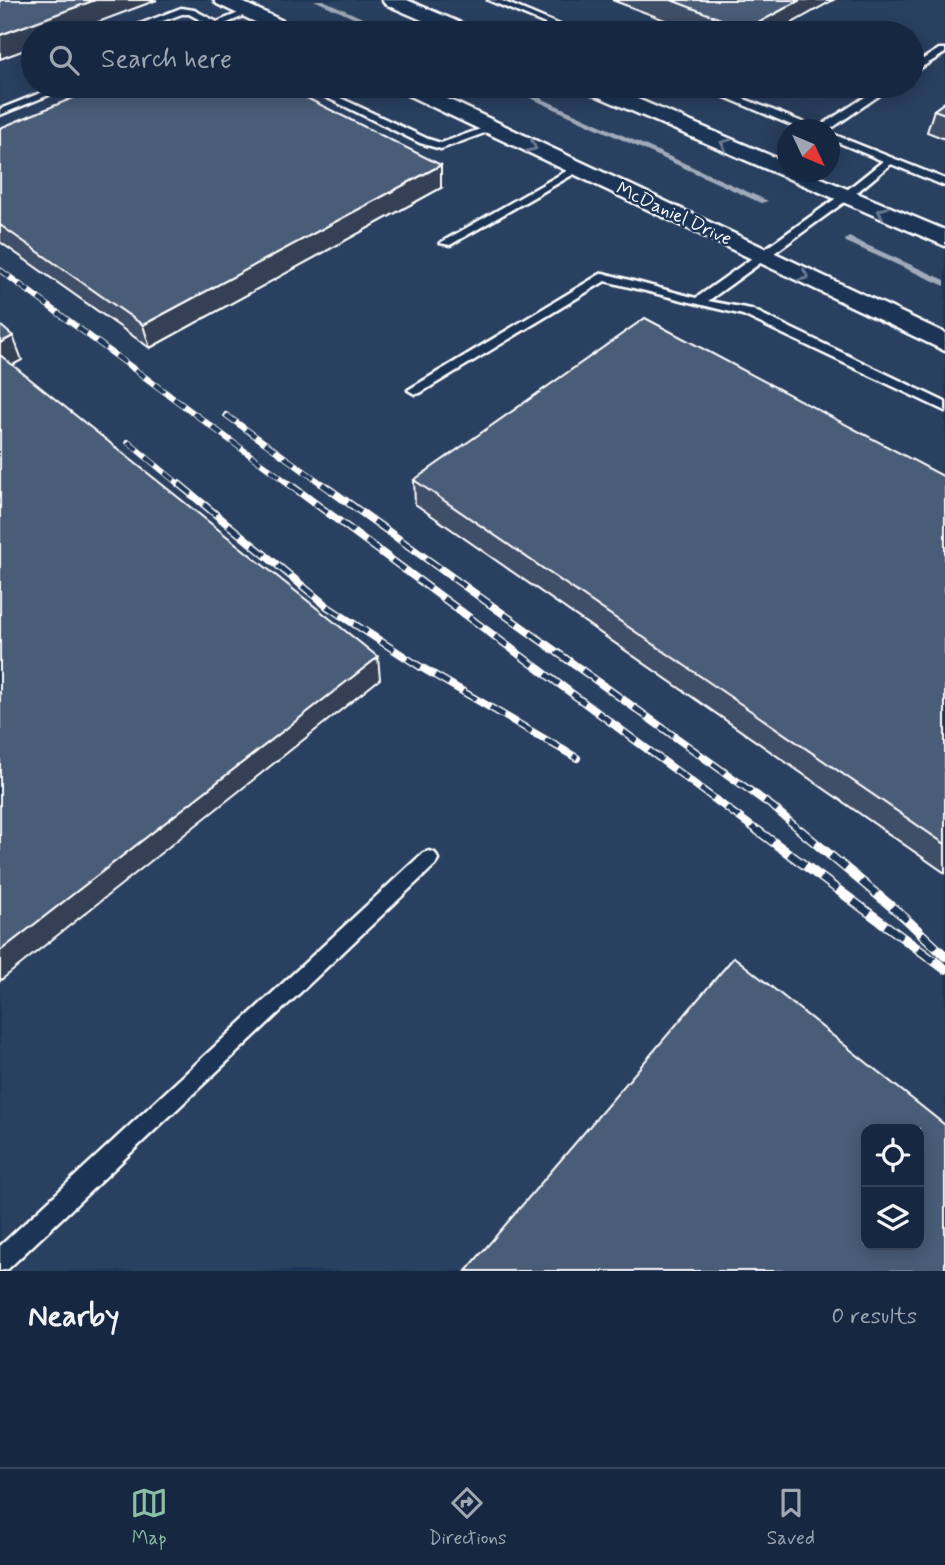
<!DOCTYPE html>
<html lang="en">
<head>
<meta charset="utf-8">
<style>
  :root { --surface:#162841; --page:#23344c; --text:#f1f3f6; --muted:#9ea6b1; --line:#35445a; --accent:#8abfa5 }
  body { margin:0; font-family:Mynerve,sans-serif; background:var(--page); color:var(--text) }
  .controls { position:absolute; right:21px; bottom:21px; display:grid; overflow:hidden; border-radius:14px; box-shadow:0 4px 18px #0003 }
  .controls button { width:63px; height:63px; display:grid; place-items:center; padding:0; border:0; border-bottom:2px solid var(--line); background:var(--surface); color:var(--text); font:35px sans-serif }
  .compass { position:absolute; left:777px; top:119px; width:63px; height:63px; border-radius:50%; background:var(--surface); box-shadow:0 4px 18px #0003; rotate:134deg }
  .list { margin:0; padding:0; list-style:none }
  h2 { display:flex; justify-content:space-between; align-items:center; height:91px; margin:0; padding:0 28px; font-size:30px }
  h2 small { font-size:23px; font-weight:400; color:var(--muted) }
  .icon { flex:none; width:38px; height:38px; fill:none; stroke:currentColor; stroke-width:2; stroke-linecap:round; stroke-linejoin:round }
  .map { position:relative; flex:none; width:945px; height:1271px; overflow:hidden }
  .search { position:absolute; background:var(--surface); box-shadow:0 4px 18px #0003; left:21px; right:21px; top:21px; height:77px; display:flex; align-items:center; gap:18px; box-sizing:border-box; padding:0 24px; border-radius:38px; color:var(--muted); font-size:26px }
  .sheet { height:196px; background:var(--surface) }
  nav { display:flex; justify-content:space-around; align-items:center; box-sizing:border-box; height:98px; border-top:2px solid var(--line); background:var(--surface); font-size:19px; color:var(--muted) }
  nav a { display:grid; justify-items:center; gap:4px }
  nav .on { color:var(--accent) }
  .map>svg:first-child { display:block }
</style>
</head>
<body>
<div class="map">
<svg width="945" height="1271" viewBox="0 0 945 1271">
  <rect width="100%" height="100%" fill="#1d3557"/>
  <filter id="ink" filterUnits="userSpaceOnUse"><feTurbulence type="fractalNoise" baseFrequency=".0143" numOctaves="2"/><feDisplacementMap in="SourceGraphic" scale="14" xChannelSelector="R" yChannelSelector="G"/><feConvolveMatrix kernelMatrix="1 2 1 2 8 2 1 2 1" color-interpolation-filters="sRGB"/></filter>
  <g filter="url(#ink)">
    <path fill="#2a4161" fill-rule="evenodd" d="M 0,0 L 945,0 L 945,1271 L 0,1271 ZM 33,33 L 912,33 L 912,86 L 33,86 ZM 788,130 L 830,130 L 830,172 L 788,172 ZM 866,1129 L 919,1129 L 919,1245 L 866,1245 Z"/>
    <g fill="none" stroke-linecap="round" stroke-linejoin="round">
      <path fill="#a0aab8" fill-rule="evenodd" d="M 314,0 L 323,0 L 395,33 L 386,33 Z
        M 504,86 L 514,86 L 768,201 L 761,203 Z
        M 849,237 L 945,280 L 945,286 L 846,242 L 845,240 Z"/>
      <g stroke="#fff" stroke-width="5">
        <path id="service" d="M 488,0 L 500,0 L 579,33 L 567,33 Z
          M 181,8 L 194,10 L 217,22 L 246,10 L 253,12 L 204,33 L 192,33 L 210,25 L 189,14 L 182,14 L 130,33 L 117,33 Z
          M 939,49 L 945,49 L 945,53 L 912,73 L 912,66 Z
          M 58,86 L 71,86 L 0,115 L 0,109 Z
          M 303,86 L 315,86 L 428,139 L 441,143 L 489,126 L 498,128 L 441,149 L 420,143 Z
          M 699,86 L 712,86 L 817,128 L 882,86 L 893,86 L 829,130 L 803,130 Z
          M 830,133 L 945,179 L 945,186 L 891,164 L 850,198 L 708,301 L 751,309 L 945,402 L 945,411 L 743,315 L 605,281 L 420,393 L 415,394 L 408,390 L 599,275 L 603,273 L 696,298 L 842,194 L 883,161 L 830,139 Z
          M 577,165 L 582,168 L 581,170 L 450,245 L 440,243 Z
          M 429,851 L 435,853 L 438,859 L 435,865 L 8,1269 L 0,1271 L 0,1246 L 423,853 Z"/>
      </g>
      <g stroke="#fff" stroke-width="5">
        <path id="minor" d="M 214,0 L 238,0 L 300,29 L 303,33 L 278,33 L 217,4 Z
          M 382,0 L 407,0 L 475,29 L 478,33 L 452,33 L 385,4 Z
          M 394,86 L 420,86 L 945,333 L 945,351 L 397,90 Z
          M 580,86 L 607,86 L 788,163 L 788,172 L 807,172 L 945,230 L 945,246 L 583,90 Z"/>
      </g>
      <use href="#service" fill="#1d3557" fill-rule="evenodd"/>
      <use href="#minor" fill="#1d3557" fill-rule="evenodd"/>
      <g stroke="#fff" stroke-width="6">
        <path id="rail-far2" d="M 0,270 L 292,486
          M 226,415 L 325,486
          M 128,442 L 181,486"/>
      </g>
      <g stroke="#fff" stroke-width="8">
        <path id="rail-far1" d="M 179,484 L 328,607 L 419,666 L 577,758
          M 289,484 L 759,832
          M 322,484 L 773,807 L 802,832"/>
      </g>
      <g stroke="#fff" stroke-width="10">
        <path id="rail" d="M 757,830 L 945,969
          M 800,830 L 904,917 L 945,956"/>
      </g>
      <use href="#rail-far2" stroke="#1d3557" stroke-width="4.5" stroke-dasharray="12" stroke-linecap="butt"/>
      <use href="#rail-far1" stroke="#1d3557" stroke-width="5" stroke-dasharray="16" stroke-linecap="butt"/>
      <use href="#rail" stroke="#1d3557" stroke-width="7" stroke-dasharray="20" stroke-linecap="butt"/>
    </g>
    <path fill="#405068" stroke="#fff" stroke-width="2" d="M 612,0 L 833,0 L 774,33 L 699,33 Z
      M 945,102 L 945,139 L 927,132 L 934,110 Z
      M 0,128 L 441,188 L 150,348 L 0,242 Z
      M 945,477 L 945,873 L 415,504 L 414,480 Z"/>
    <path fill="#344155" stroke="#fff" stroke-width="2" d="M 95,0 L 157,0 L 69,33 L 33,33 L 33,47 L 0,59 L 0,35 Z
      M 800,0 L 833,0 L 774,33 L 747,33 L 747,29 Z
      M 441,165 L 441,188 L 150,348 L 143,325 Z
      M 13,336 L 22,360 L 0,372 L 0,343 Z
      M 378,657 L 380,679 L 0,981 L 0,951 Z"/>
    <path fill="#4a5d79" stroke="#fff" stroke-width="2" fill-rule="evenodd" d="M 0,0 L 95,0 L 0,35 Z
      M 671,0 L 800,0 L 747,29 Z
      M 102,86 L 283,86 L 441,165 L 143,325 L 0,225 L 0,128 Z
      M 945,102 L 945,114 L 934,110 Z
      M 645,318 L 945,477 L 945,844 L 414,480 Z
      M 0,325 L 13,336 L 0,343 Z
      M 0,355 L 378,657 L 0,951 Z
      M 734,957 L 945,1125 L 945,1271 L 466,1271 ZM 866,1129 L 919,1129 L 919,1245 L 866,1245 Z"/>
    <defs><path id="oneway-chevron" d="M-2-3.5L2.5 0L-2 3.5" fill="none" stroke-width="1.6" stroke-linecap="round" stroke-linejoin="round" transform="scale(1.75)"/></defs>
    <g stroke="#6c7c92">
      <use href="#oneway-chevron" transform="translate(725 144) rotate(-157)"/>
      <use href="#oneway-chevron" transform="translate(532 147) rotate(25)"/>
      <use href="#oneway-chevron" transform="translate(882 212) rotate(-157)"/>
      <use href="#oneway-chevron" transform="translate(804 276) rotate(25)"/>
    </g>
  </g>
  <g text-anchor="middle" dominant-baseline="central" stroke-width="5" stroke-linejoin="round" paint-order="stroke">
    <g font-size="19" fill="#fff" stroke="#1d3557">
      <text transform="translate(674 214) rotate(25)">McDaniel Drive</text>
    </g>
  </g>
</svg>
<div class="controls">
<button><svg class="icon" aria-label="locate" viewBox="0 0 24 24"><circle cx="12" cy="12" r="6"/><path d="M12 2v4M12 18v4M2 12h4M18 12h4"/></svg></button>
<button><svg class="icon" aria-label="layers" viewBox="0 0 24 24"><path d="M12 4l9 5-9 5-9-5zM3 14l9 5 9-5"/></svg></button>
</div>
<svg class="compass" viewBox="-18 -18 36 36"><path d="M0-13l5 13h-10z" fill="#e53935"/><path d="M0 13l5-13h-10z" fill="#9ea6b1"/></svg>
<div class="search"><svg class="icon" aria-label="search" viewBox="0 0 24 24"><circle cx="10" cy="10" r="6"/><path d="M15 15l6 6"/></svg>Search here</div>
</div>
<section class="sheet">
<h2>Nearby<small>0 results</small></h2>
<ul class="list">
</ul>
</section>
<nav>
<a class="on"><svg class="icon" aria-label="map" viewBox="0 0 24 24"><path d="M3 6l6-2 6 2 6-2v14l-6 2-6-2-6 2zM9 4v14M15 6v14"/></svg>Map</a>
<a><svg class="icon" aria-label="directions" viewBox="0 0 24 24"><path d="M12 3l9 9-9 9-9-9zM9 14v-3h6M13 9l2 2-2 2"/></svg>Directions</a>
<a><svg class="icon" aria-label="saved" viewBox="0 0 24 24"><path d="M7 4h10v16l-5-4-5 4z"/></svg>Saved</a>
</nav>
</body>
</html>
